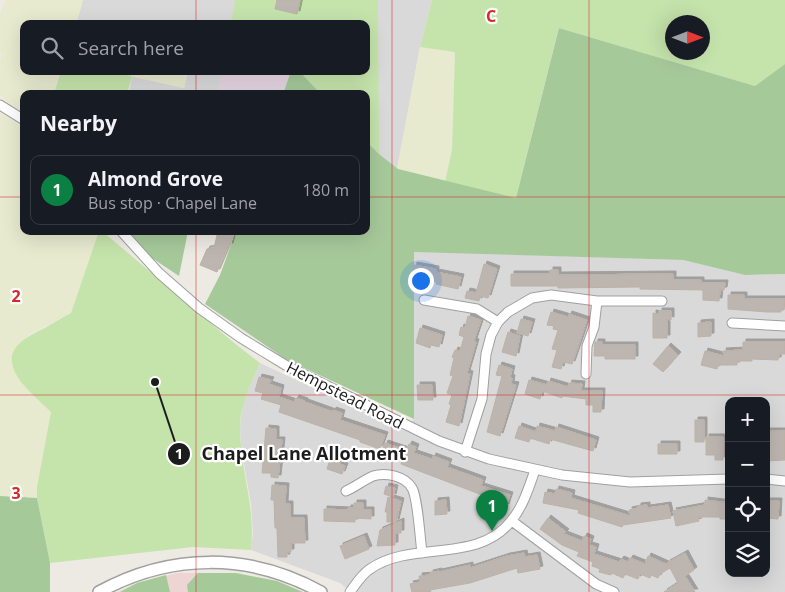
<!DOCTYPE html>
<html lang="en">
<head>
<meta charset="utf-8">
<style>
  :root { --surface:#171b24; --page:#242831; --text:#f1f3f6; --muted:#9ea1a6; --line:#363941; --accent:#0b8043 }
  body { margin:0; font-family:"Open Sans",sans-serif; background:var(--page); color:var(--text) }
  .controls { position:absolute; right:15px; bottom:15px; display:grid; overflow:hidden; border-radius:10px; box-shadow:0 5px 20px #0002 }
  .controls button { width:45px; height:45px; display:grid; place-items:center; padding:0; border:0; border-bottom:1px solid var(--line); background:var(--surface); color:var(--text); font:25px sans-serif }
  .compass { position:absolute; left:665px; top:15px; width:45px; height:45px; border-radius:50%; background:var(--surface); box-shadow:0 5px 20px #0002; rotate:90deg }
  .you { position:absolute; left:420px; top:280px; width:18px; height:18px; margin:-12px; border:4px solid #fff; border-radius:50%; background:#1a73e8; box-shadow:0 0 0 8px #1a73e833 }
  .badge { display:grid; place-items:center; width:32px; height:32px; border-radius:50%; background:var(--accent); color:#fff; font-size:16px; font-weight:700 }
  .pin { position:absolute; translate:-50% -41px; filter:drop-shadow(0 1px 2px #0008) }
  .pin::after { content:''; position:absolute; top:26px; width:18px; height:15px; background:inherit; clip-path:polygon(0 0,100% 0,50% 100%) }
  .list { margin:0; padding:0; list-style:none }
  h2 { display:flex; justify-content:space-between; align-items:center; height:65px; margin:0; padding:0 20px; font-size:21px }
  h2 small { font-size:16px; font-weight:400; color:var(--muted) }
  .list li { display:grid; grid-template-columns:32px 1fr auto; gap:15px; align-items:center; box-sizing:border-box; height:70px; margin:0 10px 10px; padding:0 10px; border:1px solid var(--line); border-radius:10px }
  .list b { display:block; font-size:19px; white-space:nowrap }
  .list p { margin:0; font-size:16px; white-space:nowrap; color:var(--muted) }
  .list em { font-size:16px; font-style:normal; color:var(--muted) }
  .icon { flex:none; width:28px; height:28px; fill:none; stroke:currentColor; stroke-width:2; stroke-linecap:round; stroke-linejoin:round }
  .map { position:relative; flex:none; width:785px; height:592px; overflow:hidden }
  .search { position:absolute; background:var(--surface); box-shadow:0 5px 20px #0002; left:20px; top:20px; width:350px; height:55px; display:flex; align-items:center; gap:12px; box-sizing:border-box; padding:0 18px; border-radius:10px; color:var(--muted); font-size:19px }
  .panel { position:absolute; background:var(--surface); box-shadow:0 5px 20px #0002; left:20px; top:90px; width:350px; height:145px; border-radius:10px }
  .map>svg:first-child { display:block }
</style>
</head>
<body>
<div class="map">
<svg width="785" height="592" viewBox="0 0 785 592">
  <defs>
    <filter id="shadow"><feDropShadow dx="3" dy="-3" stdDeviation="0" flood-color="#0004"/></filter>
  </defs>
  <rect width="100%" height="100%" fill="#edeae3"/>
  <path fill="#dad9d9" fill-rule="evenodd" d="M 83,0 L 432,0 L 420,47 L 397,169 L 379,154 L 366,141 L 366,94 L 321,94 L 299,71 L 366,71 L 366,24 L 76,24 Z
    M 188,71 L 222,71 L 218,94 L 129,94 L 132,76 L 184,88 Z
    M 414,251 L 683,260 L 745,275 L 785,274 L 785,592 L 351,592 L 340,583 L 251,550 L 253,534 L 251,504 L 241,447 L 240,427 L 243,401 L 260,363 L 403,430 L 414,419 ZM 729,401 L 766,401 L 766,573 L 729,573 Z"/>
  <path fill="#edd5d3" d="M 177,573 L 236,573 L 286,592 L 118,592 L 137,583 Z"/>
  <path fill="#e5d5e2" d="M 222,71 L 291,71 L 283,94 L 218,94 Z"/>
  <path fill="#e7eacf" d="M 6,0 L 83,0 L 76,24 L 24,24 L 24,71 L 61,71 L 54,94 L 24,94 L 24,114 L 0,96 L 0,60 L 2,54 L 0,54 L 0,14 Z
    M 420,47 L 455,52 L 452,150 L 445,182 L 397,169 Z
    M 106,71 L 188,71 L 184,88 Z
    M 0,113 L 24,128 L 24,231 L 99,231 L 71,313 L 28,335 L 36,396 L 51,412 L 37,487 L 37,498 L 0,496 Z"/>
  <path fill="#c5e4ac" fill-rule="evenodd" d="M 235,0 L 378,0 L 379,154 L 366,141 L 366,94 L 321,94 L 299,71 L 366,71 L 366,24 L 231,24 Z
    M 432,0 L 785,0 L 785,64 L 755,86 L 559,28 L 516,198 L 445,182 L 452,150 L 455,52 L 420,47 ZM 672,22 L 702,22 L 702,52 L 672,52 Z
    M 61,71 L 106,71 L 132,76 L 127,94 L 54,94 Z
    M 99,231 L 102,231 L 233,342 L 260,363 C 251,384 240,404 240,428 C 240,470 256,507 251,550 L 193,547 L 50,563 L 37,498 L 37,487 L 51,412 C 41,402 30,393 21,382 C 0,353 18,341 43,329 C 52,324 61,318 71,313 Z"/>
  <path fill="#a6c99a" d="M 559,28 L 755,86 L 785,64 L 785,274 L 745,275 L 683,260 L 414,252 L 414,419 L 287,360 L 205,304 L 220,275 L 236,231 L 366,231 L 366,141 L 379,154 L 398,169 L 516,198 Z
    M 291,71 L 299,71 L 321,94 L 283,94 Z
    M 128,231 L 188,231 L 179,276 L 152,258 Z
    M 0,496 L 37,498 L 50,563 L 50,592 L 0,592 Z
    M 198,573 L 236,573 L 277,581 L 303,592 L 188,592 L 187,585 Z
    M 166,575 L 170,592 L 120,592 L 137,583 Z"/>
  <path fill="#bdb6b0" stroke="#bdb1a6" filter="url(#shadow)" d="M 277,0 L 300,0 L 297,14 L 275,9 Z
    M 218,231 L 234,231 L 230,246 L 228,246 L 217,272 L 200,265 L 207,249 L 214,248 Z
    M 484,264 L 497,269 L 488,298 L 480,296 L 479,301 L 465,298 L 467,291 L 476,293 Z
    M 414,265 L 436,269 L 436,272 L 461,277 L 458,289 L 436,284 L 437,282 L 412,279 Z
    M 550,270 L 558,270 L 558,275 L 673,274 L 673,280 L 701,280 L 701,283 L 725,283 L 724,290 L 720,290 L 719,301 L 703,300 L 703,290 L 640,289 L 640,287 L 558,288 L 558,286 L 511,286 L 511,274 L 550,274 Z
    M 728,295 L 744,295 L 744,299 L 785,299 L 784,310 L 781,310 L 781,312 L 767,312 L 728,309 Z
    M 659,311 L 671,311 L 671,320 L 667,319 L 667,338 L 653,338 L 653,313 L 659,314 Z
    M 551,312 L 568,317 L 569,314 L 587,320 L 572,364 L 563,362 L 561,369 L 552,367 L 557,350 L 552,349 L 558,330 L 553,329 L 554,326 L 547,325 Z
    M 468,316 L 481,320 L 474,341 L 476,342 L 467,373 L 470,374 L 459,426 L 446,422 L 451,405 L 449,404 L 452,395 L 447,393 L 453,376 L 450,375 L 454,358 L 452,357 L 455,350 L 460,351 L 464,337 L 459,335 L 461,327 L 465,328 Z
    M 521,319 L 532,322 L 528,336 L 517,333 Z
    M 711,322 L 711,336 L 698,337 L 698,323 Z
    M 420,328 L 442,335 L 439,347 L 431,345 L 430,348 L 416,343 Z
    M 508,332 L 520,336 L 516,356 L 502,352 Z
    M 595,342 L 602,342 L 602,345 L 635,345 L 635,359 L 605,359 L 605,356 L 594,356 Z
    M 743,342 L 785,342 L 785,354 L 779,354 L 778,360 L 752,359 L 752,361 L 737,361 L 737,365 L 718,365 L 717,369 L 701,365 L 705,351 L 724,356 L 723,351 L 743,350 Z
    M 668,346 L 678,355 L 663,372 L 653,364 Z
    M 499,365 L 512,369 L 510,377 L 512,378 L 511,384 L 516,385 L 500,436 L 487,432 L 502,376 L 496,375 Z
    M 259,377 L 271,380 L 269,384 L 281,388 L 279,397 L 294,402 L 296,398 L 305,401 L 305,402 L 333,412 L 333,410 L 342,413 L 340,420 L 385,435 L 380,449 L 360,442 L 360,440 L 279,412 L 281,405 L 261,399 L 263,393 L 255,391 Z
    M 529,380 L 547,385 L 548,381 L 568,387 L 569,383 L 582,384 L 581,391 L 602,391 L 601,412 L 593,412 L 593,405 L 586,405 L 586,399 L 562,396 L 562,398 L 542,391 L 540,399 L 525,394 Z
    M 417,385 L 432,385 L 433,400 L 418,400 Z
    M 695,420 L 704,420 L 704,442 L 695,442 Z
    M 519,426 L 536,432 L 537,426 L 555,431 L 556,427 L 596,440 L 593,451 L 550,439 L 549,444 L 530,438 L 529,442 L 515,438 Z
    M 266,428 L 276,429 L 276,440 L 282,440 L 278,478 L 271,477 L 271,473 L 262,473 Z
    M 766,431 L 785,431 L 785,460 L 766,461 Z
    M 706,437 L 723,437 L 723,460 L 715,460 L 715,455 L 706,455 Z
    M 385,443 L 406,450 L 409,444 L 416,447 L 414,453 L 432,459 L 433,456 L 449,462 L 447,467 L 483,480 L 481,486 L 510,495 L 506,507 L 481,499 L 482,495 L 401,464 L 402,461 L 381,454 Z
    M 658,444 L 677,444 L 677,454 L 658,454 Z
    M 333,450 L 343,454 L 340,464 L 345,466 L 342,474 L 327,469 Z
    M 272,485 L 286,486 L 285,504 L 290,504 L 290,518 L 304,518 L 305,543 L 291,543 L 291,552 L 287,552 L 287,557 L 278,557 L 277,528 L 275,528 L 274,500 L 271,500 Z
    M 386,486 L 395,488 L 393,497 L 384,494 Z
    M 556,489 L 572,493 L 571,498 L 630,516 L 629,510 L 638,508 L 638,506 L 647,505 L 647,508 L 668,505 L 671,518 L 623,525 L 622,527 L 578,513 L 579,510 L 543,503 L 545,492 L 555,494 Z
    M 388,497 L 401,501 L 396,522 L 387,522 L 387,512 L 385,512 Z
    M 446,500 L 447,514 L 435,515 L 435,501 Z
    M 705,500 L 729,503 L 727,519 L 720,519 L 720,517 L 698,517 L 699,521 L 676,526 L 673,511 L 705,505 Z
    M 767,501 L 779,501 L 778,519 L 766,518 Z
    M 354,503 L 363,503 L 363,510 L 371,510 L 371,519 L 355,518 L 355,522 L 324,521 L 324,509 L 348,510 L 348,508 L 354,508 Z
    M 548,518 L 566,532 L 564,534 L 582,541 L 584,536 L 591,539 L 589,545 L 596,547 L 594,554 L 619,562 L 621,559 L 628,562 L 630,558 L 645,564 L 648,556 L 668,565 L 667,563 L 685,553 L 694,570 L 685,576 L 695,592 L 664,592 L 678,583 L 670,568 L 660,574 L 658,578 L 651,575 L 650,578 L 640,574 L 638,579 L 625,574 L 623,578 L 612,573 L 611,575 L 599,572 L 600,569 L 592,566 L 593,562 L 577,556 L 579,552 L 562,545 L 540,529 Z
    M 401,521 L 401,533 L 395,533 L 395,545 L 377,546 L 380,530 Z
    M 364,536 L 369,549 L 345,559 L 340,546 Z
    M 524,553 L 525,557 L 537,555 L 540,569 L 518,573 L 517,568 L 470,583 L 430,590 L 431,592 L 412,592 L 410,584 L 420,582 L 419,576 L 430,575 L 430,573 L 439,571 L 439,572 L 470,565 L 470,568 L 507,556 Z"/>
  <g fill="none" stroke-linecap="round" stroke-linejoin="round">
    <g stroke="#a0a0a0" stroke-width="11">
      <path id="minor" d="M 0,105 L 24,120
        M 121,231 L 159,273 L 199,308 L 241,338 L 287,366 L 439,441 L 489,459 L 562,475 L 630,482 L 729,479
        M 424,300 L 477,309 L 498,322
        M 732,323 L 785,326
        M 586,374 L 587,346 L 594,327 L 597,301
        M 465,452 L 482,399 L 486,354 L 491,335 L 498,322 L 508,312 L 532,298 L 551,295 L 597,301 L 662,301
        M 766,479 L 785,481
        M 346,491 C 355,487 364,480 373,476 C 386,472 405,476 412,488 C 418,498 420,539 422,553
        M 512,521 L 596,584 L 614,592
        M 350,592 C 356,584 361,575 370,569 C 411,540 478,564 511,521 C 523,507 529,487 535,470"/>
    </g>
    <g stroke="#a0a0a0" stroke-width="14">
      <path id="tertiary" d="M 99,592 C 170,553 249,552 321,592"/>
    </g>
    <use href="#minor" stroke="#fff" stroke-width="9"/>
    <use href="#tertiary" stroke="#fff" stroke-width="11"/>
  </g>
  <path fill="none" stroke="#d62828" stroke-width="1" stroke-opacity="0.55" d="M 196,0 L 196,24M 392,0 L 392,592M 589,0 L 589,592M 196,71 L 196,94M 0,197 L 24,197M 366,197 L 785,197M 196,231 L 196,592M 0,395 L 785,395"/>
  <g text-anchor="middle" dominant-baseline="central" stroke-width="4.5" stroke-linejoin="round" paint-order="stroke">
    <g font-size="16" fill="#1c1c1c" stroke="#fff">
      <text transform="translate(345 395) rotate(27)">Hempstead Road</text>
    </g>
  </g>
  <g font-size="16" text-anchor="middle" font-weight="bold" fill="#d62828" stroke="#fff" stroke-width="4.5" stroke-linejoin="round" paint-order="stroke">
    <text x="491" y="22">C</text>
    <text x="16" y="302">2</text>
    <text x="16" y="499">3</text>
  </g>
  <path fill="none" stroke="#1c1c1c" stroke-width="2" d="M155 382L179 454"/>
  <g fill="#1c1c1c" stroke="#fff" stroke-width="2">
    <circle cx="155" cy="382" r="5"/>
    <circle cx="179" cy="454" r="12"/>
  </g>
  <g font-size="15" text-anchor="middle" font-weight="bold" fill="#fff">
    <text x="179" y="459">1</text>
  </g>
  <g font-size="18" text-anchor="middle" font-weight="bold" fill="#1c1c1c" stroke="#fff" stroke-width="4.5" stroke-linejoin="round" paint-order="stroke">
    <text x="304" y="460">Chapel Lane Allotment</text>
  </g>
</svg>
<div class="controls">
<button>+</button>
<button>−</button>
<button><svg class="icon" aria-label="locate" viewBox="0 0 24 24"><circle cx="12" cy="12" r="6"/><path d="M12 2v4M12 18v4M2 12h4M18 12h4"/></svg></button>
<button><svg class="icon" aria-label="layers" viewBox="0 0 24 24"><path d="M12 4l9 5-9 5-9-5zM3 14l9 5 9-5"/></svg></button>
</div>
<svg class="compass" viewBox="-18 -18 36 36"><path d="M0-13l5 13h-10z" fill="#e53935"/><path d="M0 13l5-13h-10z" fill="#9ea1a6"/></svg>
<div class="you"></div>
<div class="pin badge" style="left:492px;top:531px">1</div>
<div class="search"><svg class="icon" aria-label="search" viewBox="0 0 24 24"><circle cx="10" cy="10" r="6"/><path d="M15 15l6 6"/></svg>Search here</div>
<section class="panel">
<h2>Nearby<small></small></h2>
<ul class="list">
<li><span class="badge">1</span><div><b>Almond Grove</b><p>Bus stop · Chapel Lane</p></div><em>180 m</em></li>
</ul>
</section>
</div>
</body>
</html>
